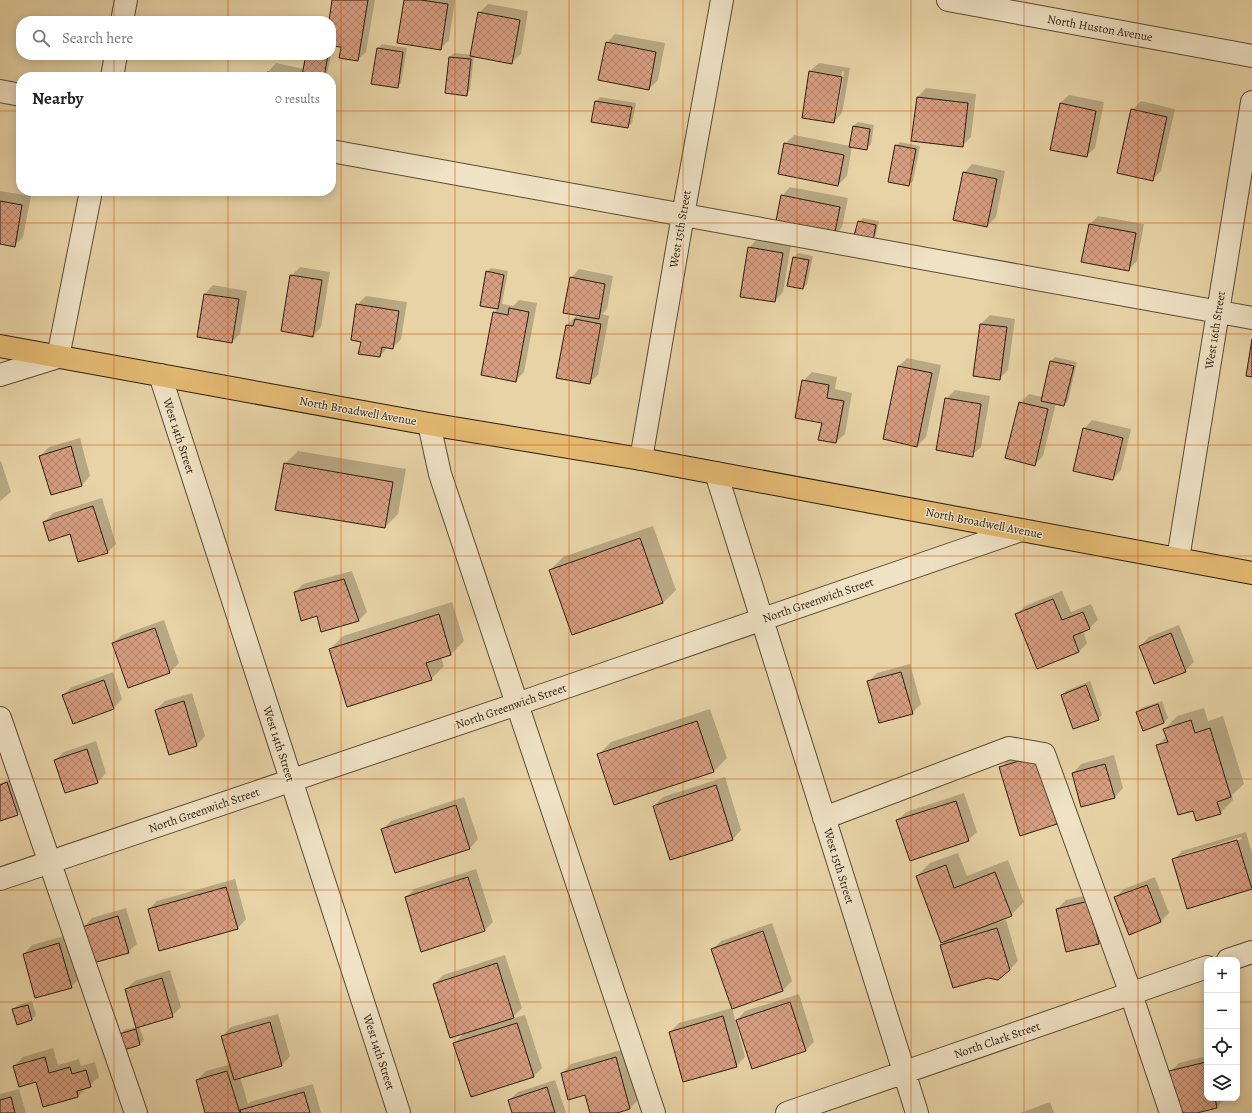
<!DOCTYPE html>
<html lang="en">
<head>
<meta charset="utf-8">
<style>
  :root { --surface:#fff; --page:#f6f6f6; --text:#222; --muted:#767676; --line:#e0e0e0 }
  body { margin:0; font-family:Alegreya,serif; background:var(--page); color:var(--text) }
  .controls { position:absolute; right:12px; bottom:12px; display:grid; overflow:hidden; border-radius:8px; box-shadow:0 2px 10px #0003 }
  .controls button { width:36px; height:36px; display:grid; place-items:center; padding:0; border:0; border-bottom:1px solid var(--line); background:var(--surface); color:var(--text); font:20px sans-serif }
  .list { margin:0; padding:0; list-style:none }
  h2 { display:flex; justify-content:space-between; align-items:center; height:52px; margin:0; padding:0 16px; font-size:17px }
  h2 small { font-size:13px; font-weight:400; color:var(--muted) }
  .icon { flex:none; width:22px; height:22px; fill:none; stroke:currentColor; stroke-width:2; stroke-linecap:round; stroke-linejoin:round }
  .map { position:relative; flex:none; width:1252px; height:1113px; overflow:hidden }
  .search { position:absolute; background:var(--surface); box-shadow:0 2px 10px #0003; left:16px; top:16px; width:320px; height:44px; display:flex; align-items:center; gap:10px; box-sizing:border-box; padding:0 14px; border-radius:16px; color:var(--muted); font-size:15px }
  .panel { position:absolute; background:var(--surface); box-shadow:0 2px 10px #0003; left:16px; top:72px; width:320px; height:124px; border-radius:16px }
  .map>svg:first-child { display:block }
</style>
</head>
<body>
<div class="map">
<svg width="1252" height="1113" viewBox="0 0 1252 1113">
  <defs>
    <pattern id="building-cross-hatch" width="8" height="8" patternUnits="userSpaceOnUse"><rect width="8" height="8" fill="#d79e81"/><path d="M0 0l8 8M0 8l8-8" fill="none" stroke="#af8068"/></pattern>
  </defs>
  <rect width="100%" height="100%" fill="#e7d3a6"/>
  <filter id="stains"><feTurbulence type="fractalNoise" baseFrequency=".005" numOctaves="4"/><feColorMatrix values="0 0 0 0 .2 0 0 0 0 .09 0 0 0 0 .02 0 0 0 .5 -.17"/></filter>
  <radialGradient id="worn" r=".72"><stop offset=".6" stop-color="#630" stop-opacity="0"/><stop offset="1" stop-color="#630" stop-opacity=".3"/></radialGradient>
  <path fill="#0003" fill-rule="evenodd" d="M 333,0 L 375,0 L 366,52 L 357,60 L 342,46 L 332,45 L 331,52 L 331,21 L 330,21 Z
    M 405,0 L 455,0 L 449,40 L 440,49 Z
    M 488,4 L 528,11 L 521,54 L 512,62 L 474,56 L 470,90 L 466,95 L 450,57 L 454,53 L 472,55 L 479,13 Z
    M 615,34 L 665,43 L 658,80 L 649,89 L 607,43 Z
    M 382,44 L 407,48 L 401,83 L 397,87 L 378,48 Z
    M 307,55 L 331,55 L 327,74 L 324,77 L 304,74 L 304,77 L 267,77 L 268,72 L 276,63 L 304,69 Z
    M 819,63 L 850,68 L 842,113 L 834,122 L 810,71 ZM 842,71 L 844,72 L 837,114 L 835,114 Z
    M 926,88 L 976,94 L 971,137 L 962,146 L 918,97 Z
    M 1069,95 L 1104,102 L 1095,148 L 1086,156 L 1060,103 Z
    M 600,97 L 636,103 L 632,123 L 628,127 L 596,101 Z
    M 1141,101 L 1175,109 L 1161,171 L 1152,180 L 1132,110 Z
    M 858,122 L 874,125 L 871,144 L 867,149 L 852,146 L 847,176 L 838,185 L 785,144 L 794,135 L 850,146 L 854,126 Z
    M 900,142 L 920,146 L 913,181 L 909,185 L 889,181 L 896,146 Z
    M 972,164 L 1005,171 L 996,217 L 987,226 L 964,173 Z
    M 790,187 L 848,198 L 842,227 L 834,236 L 782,196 Z
    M 0,191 L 31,196 L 23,237 L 14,246 L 0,243 Z
    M 1098,216 L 1144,224 L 1137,261 L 1128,270 L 1090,224 Z
    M 863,218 L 879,221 L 876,235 L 872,239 L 859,222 Z
    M 757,239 L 791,245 L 783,292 L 775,301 L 749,248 Z
    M 798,253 L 813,256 L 807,284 L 803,288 L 788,285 L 794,257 Z
    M 300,267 L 330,272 L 321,327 L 313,336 L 291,276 Z
    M 491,268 L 508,271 L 502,304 L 513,306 L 519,300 L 537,303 L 524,372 L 515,381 L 494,313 L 498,308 L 481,305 L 487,272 Z
    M 579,269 L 613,276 L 607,309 L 602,314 L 609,316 L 598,375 L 589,383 L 557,378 L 567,325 L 576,316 L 578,317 L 581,315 L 571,278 Z
    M 213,285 L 247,291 L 240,334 L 232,342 L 198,337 L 205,294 Z
    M 366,296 L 407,302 L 401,339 L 393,348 L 388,347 L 380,356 L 362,341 L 357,305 Z
    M 990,315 L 1015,319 L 1008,370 L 1000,378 L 974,375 L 981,324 Z
    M 1055,357 L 1077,362 L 1068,401 L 1064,405 L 1056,403 L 1043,456 L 1034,465 L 1020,403 L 1029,394 L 1042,397 L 1051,361 Z
    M 907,358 L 941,365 L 926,437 L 917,446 L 898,367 Z
    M 812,372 L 837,377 L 835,389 L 852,393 L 845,434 L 836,442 L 823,422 L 803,381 Z
    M 955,390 L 990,396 L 981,447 L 972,455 L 946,399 Z
    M 1092,420 L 1131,429 L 1121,470 L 1113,479 L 1084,429 Z
    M 80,438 L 90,476 L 82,485 L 52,494 L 40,456 L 49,447 Z
    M 298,451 L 406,469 L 398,514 L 385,527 L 285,464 Z
    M 1,461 L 11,492 L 0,501 L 0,462 Z
    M 102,498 L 116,544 L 108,552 L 70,533 L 44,522 L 53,513 Z
    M 653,526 L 676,590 L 663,603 L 572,634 L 550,570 L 563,557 Z
    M 352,571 L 367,612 L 358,621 L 318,614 L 295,592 L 303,584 Z
    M 1062,591 L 1071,612 L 1091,604 L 1098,620 L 1089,628 L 1083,631 L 1087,643 L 1079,652 L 1016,615 L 1025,606 Z
    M 452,602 L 464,641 L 451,654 L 441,657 L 444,666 L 431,679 L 330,649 L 343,636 Z
    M 164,620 L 179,663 L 170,672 L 128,687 L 113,643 L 122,635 Z
    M 1179,625 L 1194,662 L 1185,671 L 1140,646 L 1149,637 Z
    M 910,664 L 921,704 L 912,713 L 868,682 L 877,673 Z
    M 113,672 L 122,699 L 114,708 L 73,723 L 63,695 L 72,687 Z
    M 1090,681 L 1102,715 L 1098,719 L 1062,695 L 1066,691 Z
    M 192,693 L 205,736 L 197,745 L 170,753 L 156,710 L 165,701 Z
    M 1162,701 L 1168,718 L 1164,723 L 1137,712 L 1141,708 Z
    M 1204,708 L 1208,721 L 1223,716 L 1244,784 L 1232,795 L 1233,800 L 1220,813 L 1194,809 L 1157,746 L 1167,736 L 1165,729 L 1177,716 Z
    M 710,709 L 727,758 L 714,771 L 614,804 L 598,755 L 611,742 Z
    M 96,741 L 106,773 L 98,782 L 55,760 L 64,752 Z
    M 1045,748 L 1065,815 L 1056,823 L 1000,768 L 1009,759 Z
    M 1114,755 L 1123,788 L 1115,797 L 1073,773 L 1081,764 Z
    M 725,777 L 741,830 L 733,839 L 670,859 L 654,806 L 663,797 Z
    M 11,779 L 21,810 L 17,814 L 0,820 L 0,783 Z
    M 964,793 L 977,832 L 968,840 L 897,821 L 906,812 Z
    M 464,797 L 478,839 L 470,848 L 382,830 L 391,821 Z
    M 1246,832 L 1252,853 L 1252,888 L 1174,860 L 1182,851 ZM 1241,837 L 1242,839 L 1182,857 L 1182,855 Z
    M 958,853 L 967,876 L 1008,860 L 1024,902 L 1011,915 L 997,920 L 998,922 L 1006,920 L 1018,961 L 1009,970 L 941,945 L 947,940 L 917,876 L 930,863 Z
    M 476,869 L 493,922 L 485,930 L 406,898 L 414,889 Z
    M 1155,877 L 1169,913 L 1161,921 L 1115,898 L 1124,889 Z
    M 235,879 L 246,919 L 238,928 L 160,950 L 149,909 L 157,901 Z
    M 1097,893 L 1107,935 L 1098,943 L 1057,909 L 1066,900 Z
    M 126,908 L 137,944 L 128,952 L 84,927 L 92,918 Z
    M 772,923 L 792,981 L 783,990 L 733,1007 L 712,950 L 721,941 Z
    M 68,935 L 80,978 L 71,987 L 24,954 L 32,945 Z
    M 505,955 L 522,1008 L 511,1019 L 525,1015 L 542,1068 L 534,1076 L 454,1044 L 465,1032 L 434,984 L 443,975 Z
    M 170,970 L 181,1007 L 172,1016 L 139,1026 L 144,1040 L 140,1044 L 125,1049 L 121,1034 L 125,1030 L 137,1027 L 126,989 L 135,981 Z
    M 799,994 L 814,1042 L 806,1050 L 752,1068 L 737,1020 L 745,1011 Z
    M 32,1001 L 36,1015 L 32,1019 L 14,1009 L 18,1005 Z
    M 732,1008 L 745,1057 L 736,1066 L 670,1032 L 679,1023 Z
    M 278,1014 L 290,1056 L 282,1065 L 240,1077 L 248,1104 L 250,1102 L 313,1084 L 321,1113 L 206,1113 L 197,1080 L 206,1071 L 231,1064 L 223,1036 L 231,1027 Z
    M 53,1048 L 58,1065 L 79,1059 L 81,1066 L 95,1062 L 99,1077 L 78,1096 L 44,1106 L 36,1081 L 14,1066 L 23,1057 Z
    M 625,1049 L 638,1100 L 630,1108 L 613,1113 L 591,1113 L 586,1094 L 562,1073 L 571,1064 Z
    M 1207,1056 L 1207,1098 L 1225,1099 L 1217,1107 L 1192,1113 L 1170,1072 L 1179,1063 Z
    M 555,1080 L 566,1113 L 513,1113 L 509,1100 L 518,1092 Z
    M 19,1089 L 26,1113 L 0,1113 L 0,1094 Z
    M 1050,1102 L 1054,1113 L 1020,1113 Z"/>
  <path fill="url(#building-cross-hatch)" stroke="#2b1c0e" d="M 332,0 L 368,0 L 358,61 L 339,58 L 341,47 L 331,46 L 331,21 L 329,21 Z
    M 404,0 L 421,0 L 448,4 L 441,50 L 397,43 Z
    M 478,12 L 520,20 L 512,64 L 470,56 Z
    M 606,42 L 656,52 L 649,90 L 598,80 Z
    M 377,48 L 403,52 L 398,88 L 371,84 Z
    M 306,55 L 328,55 L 324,77 L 302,75 Z
    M 449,57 L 471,59 L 467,96 L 445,93 Z
    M 809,71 L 842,77 L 834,123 L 802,118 Z
    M 267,72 L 295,77 L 266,77 Z
    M 917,97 L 968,103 L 963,147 L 911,141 Z
    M 595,101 L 632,107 L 628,128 L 591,122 Z
    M 1060,103 L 1096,111 L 1087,157 L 1050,150 Z
    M 1131,109 L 1167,117 L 1153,181 L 1117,173 Z
    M 853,126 L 870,129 L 867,150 L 849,147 Z
    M 784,143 L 844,155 L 838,186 L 778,174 Z
    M 895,145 L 916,149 L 909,186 L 888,182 Z
    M 963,172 L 997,179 L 987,227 L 953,220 Z
    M 781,195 L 840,207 L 834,237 L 775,226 Z
    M 0,201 L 22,205 L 15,247 L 0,244 Z
    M 858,221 L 876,225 L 873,240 L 854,236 Z
    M 1089,224 L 1136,233 L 1129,271 L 1081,262 Z
    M 748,247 L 783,253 L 775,302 L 740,297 Z
    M 793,257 L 809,260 L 803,289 L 787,286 Z
    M 486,271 L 504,275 L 498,309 L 480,306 Z
    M 290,275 L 322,280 L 313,337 L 281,331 Z
    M 570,277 L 605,284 L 599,319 L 563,313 Z
    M 204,294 L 239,299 L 232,343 L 197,337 Z
    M 356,304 L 399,311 L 393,349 L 382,347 L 380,357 L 358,354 L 361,342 L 351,340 Z
    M 509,308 L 529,312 L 516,382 L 481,375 L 493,312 L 508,315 Z
    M 575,319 L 601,324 L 590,384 L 556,378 L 566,325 L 573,326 Z
    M 980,324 L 1007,327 L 1000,380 L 973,376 Z
    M 1252,339 L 1252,377 L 1246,376 Z
    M 1050,361 L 1074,366 L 1064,406 L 1041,401 Z
    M 898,366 L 932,373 L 917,447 L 883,439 Z
    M 802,380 L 829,385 L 827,398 L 844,401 L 836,443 L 818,440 L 822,423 L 795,418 Z
    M 945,398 L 981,404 L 973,457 L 936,450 Z
    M 1019,402 L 1048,409 L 1035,466 L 1005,458 Z
    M 1083,428 L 1123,438 L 1113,480 L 1073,471 Z
    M 71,446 L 82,486 L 51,495 L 39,456 Z
    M 284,463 L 393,482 L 385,528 L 275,510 Z
    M 93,506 L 108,553 L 78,562 L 70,534 L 49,541 L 43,522 Z
    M 640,538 L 663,603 L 572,635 L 549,570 Z
    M 344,579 L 359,621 L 321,632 L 317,616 L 301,621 L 294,592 Z
    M 1053,599 L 1062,620 L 1083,612 L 1090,629 L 1073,636 L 1079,652 L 1037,669 L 1015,614 Z
    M 439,614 L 451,655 L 426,663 L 432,680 L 347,707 L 329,649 Z
    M 155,628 L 170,673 L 128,688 L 112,643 Z
    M 1171,633 L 1186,672 L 1154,684 L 1139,646 Z
    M 901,672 L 913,714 L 879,723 L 867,681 Z
    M 104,680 L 114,709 L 73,724 L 62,695 Z
    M 1086,685 L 1099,720 L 1073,729 L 1061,695 Z
    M 184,701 L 197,746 L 169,755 L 155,710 Z
    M 1158,704 L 1164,723 L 1143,731 L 1136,712 Z
    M 1191,720 L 1195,733 L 1210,728 L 1231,797 L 1217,802 L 1221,814 L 1196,821 L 1193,811 L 1178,815 L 1156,745 L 1168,742 L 1163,729 Z
    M 697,721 L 714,772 L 614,805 L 597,754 Z
    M 87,749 L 98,783 L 65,793 L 54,760 Z
    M 1036,756 L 1057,824 L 1020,836 L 999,767 Z
    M 1105,764 L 1115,798 L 1081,807 L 1072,773 Z
    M 7,782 L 18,815 L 0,821 L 0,785 Z
    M 716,785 L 733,840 L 670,860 L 653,806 Z
    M 956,801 L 969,841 L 910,861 L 896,820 Z
    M 456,805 L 470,849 L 395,873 L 381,829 Z
    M 1237,840 L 1252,889 L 1187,909 L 1172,859 Z
    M 946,865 L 954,888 L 995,872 L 1012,916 L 941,943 L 916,876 Z
    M 468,877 L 485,931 L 421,952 L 405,897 Z
    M 1147,885 L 1161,922 L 1129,935 L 1114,897 Z
    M 226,887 L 238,929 L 159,951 L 148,909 Z
    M 1089,901 L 1099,944 L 1066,952 L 1056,909 Z
    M 118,916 L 129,953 L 93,963 L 82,927 Z
    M 997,928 L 1010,970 L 998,980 L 988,978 L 953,988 L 940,945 Z
    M 763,931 L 783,991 L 732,1009 L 711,949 Z
    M 59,943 L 72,988 L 35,998 L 23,954 Z
    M 497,963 L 514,1018 L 450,1038 L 433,984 Z
    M 162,978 L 173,1017 L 136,1028 L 125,989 Z
    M 790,1002 L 806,1051 L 752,1069 L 736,1020 Z
    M 28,1005 L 32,1020 L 17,1025 L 12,1009 Z
    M 723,1016 L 737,1067 L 683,1082 L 669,1032 Z
    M 270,1022 L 282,1066 L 234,1080 L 221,1036 Z
    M 517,1023 L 534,1077 L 471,1097 L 453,1043 Z
    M 136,1029 L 140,1045 L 124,1050 L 119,1034 Z
    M 45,1057 L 49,1073 L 70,1067 L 72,1074 L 86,1070 L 91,1087 L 77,1091 L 78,1097 L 43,1107 L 36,1082 L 19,1087 L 13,1066 Z
    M 616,1057 L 630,1109 L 617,1113 L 590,1113 L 585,1095 L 568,1100 L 561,1073 Z
    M 1206,1062 L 1207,1098 L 1215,1098 L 1217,1108 L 1197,1113 L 1179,1113 L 1169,1071 Z
    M 227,1071 L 240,1113 L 205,1113 L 196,1080 Z
    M 547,1087 L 555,1113 L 512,1113 L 508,1100 Z
    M 304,1092 L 310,1113 L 241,1113 L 240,1110 Z
    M 11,1097 L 15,1113 L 0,1113 L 0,1100 Z"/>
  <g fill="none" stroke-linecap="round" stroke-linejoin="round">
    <g stroke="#5a4a34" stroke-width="24">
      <path id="minor" d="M 948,0 L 1252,56
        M 122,21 L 126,0
        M 112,77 L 116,55
        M 0,91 L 21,95
        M 331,151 L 1252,318
        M 0,375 L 58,357 L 91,191
        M 160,375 L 399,1113
        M 429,424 L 440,474 L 654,1113
        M 641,459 L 683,215 L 722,0
        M 716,473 L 917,1113
        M 1178,559 L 1252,102
        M 0,718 L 136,1113
        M 824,818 L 1009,748 L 1044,754 L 1131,994 L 1171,1113
        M 0,879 L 517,704 L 1021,530
        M 1228,960 L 1252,952
        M 787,1113 L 1207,967"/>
    </g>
    <g stroke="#2b1c0e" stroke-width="24">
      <path id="major" d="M 0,346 L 429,424 L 641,459 L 1252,573"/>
    </g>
    <use href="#minor" stroke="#efe2c5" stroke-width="22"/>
    <use href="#major" stroke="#e4ba73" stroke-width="22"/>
  </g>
  <path fill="none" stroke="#cc500c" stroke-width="1" stroke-opacity="0.55" d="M 114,0 L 114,21M 228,0 L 228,21M 341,0 L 341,1113M 455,0 L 455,1113M 569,0 L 569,1113M 683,0 L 683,1113M 797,0 L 797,1113M 911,0 L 911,1113M 1024,0 L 1024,1113M 1138,0 L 1138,1113M 114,55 L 114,77M 228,55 L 228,77M 0,111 L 21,111M 331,111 L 1252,111M 114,191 L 114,1113M 228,191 L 228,1113M 0,223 L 1252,223M 0,334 L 1252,334M 0,445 L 1252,445M 0,556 L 1252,556M 0,668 L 1252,668M 0,779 L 1252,779M 0,890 L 1252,890M 0,1002 L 1207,1002M 1237,1002 L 1252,1002"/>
  <g text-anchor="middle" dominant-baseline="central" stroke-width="3" stroke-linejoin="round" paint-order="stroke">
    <g font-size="12" fill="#2b1c0e" stroke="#efe2c5">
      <text transform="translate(1100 28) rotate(10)">North Huston Avenue</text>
      <text transform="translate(680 229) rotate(-80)">West 15th Street</text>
      <text transform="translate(1215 330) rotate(-81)">West 16th Street</text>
      <text transform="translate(358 411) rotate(10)">North Broadwell Avenue</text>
      <text transform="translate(179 436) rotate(72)">West 14th Street</text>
      <text transform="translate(984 523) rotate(11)">North Broadwell Avenue</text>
      <text transform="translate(818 600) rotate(-19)">North Greenwich Street</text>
      <text transform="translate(511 706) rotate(-19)">North Greenwich Street</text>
      <text transform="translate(279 744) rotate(72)">West 14th Street</text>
      <text transform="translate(204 810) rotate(-19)">North Greenwich Street</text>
      <text transform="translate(839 866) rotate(73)">West 15th Street</text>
      <text transform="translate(997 1040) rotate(-19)">North Clark Street</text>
      <text transform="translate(379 1052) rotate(72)">West 14th Street</text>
    </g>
  </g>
  <rect width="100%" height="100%" filter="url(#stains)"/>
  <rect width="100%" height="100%" fill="url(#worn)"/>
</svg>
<div class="controls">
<button>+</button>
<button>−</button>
<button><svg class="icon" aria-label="locate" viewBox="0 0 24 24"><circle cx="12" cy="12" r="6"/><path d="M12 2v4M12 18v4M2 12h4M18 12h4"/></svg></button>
<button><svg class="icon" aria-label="layers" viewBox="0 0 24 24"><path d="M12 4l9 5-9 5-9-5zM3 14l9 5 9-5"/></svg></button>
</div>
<div class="search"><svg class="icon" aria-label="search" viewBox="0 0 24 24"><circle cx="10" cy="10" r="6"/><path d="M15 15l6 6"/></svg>Search here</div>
<section class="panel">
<h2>Nearby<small>0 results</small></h2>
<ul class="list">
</ul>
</section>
</div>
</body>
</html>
